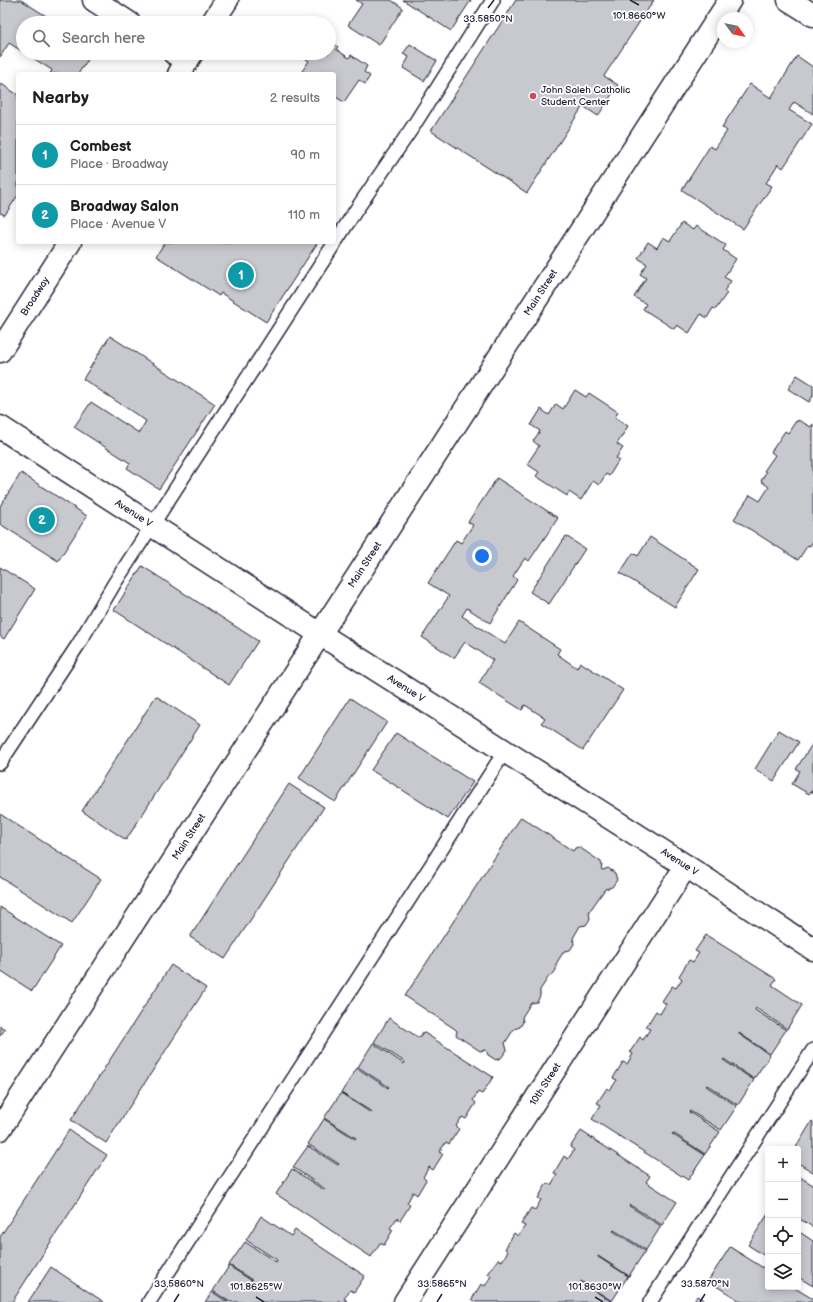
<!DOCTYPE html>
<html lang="en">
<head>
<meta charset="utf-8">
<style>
  :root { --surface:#fff; --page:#f6f6f6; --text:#202124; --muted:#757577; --line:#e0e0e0; --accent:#d93025 }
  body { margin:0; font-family:"Balsamiq Sans",sans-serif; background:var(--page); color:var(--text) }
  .controls { position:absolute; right:12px; bottom:12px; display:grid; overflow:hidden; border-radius:4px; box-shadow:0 2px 10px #0003 }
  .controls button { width:36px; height:36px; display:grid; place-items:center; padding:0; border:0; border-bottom:1px solid var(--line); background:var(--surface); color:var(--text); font:20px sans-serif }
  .compass { position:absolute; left:717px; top:12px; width:36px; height:36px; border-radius:50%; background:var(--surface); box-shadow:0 2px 10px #0003; rotate:123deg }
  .you { position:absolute; left:482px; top:556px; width:14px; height:14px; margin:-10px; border:3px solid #fff; border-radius:50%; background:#1a73e8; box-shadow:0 0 0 6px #1a73e833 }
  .badge { display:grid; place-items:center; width:26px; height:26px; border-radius:50%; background:var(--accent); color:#fff; font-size:13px; font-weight:700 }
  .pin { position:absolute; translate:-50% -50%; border:2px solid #fff; box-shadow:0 1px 4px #0006 }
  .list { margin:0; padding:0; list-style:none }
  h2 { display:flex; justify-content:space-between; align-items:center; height:52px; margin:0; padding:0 16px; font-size:17px }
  h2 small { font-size:13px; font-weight:400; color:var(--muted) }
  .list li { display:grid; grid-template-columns:26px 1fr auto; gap:12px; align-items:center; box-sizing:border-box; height:60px; padding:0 16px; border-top:1px solid var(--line) }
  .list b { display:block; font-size:15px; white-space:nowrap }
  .list p { margin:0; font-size:13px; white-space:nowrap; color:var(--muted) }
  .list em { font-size:13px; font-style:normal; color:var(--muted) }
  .icon { flex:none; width:22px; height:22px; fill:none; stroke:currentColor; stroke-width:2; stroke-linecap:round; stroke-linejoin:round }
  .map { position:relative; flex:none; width:813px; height:1302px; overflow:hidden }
  .search { position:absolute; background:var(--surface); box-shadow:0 2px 10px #0003; left:16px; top:16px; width:320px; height:44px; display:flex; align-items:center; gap:10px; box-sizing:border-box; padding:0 14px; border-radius:22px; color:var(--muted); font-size:15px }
  .panel { position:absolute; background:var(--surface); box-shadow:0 2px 10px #0003; left:16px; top:72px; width:320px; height:172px; border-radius:4px }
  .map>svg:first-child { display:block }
</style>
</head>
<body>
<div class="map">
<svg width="813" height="1302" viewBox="0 0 813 1302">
  <rect width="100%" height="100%" fill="#fff"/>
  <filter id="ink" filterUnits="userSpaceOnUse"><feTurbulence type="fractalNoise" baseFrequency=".025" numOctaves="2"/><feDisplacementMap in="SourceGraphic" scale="8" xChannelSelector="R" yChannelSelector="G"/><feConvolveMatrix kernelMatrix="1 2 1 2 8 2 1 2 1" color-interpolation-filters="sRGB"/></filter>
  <g filter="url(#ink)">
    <path fill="#c8c8cf" stroke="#22223b" d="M 0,0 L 21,0 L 57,23 L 23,23 L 23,52 L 9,43 L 0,57 Z
      M 356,0 L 391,0 L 403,8 L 379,45 L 348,25 L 362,4 Z
      M 403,0 L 471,0 L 451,31 Z
      M 516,0 L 654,0 L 604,76 L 618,85 L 598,116 L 583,106 L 527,193 L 431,131 Z
      M 329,41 L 338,47 L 336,49 L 349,58 L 351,55 L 367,66 L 364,72 L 370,76 L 365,84 L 359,80 L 344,102 L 334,96 L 334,74 L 300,74 L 309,61 L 300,55 L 301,53 L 329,53 Z
      M 410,44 L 437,61 L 424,81 L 403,68 L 409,57 L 403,54 Z
      M 25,53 L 92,53 L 78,74 L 50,74 L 52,70 Z
      M 797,56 L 813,67 L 813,114 L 794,102 L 789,110 L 812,124 L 783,168 L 778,164 L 766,183 L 772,186 L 743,229 L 682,190 L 710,146 L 715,149 L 727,131 L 722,127 L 750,84 L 771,98 Z
      M 0,83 L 18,95 L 18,195 L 5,215 L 0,213 Z
      M 682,223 L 693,230 L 696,226 L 726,245 L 723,250 L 736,259 L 724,277 L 731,281 L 724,291 L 727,293 L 716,309 L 713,308 L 707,318 L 701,314 L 689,333 L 677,325 L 674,329 L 643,309 L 646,304 L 634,297 L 646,278 L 640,274 L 647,264 L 638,258 L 648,242 L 657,248 L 663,237 L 670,241 Z
      M 165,242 L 318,242 L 266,322 L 221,293 L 219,296 L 156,256 Z
      M 110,336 L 215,404 L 159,489 L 127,468 L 130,463 L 74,427 L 91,402 L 139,433 L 146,421 L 83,379 Z
      M 797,375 L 813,385 L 813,396 L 809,402 L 788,389 Z
      M 575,390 L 586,397 L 589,393 L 618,412 L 615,417 L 628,426 L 617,444 L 623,448 L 616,458 L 619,460 L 609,476 L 606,474 L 599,485 L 593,481 L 581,500 L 569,492 L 567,496 L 536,476 L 539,472 L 527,464 L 539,446 L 533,441 L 540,431 L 531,425 L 541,409 L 549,415 L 556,404 L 563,409 Z
      M 798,420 L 811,427 L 813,424 L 813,541 L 810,546 L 808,545 L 798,560 L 734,519 L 750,495 L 760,501 L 769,487 L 761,481 L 766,472 L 764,471 L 775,455 L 771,452 L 785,431 L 788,433 L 796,421 L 797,422 Z
      M 21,473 L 87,516 L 58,561 L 0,524 L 0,506 Z
      M 497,478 L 558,518 L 529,561 L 525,558 L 513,576 L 517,580 L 490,623 L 467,608 L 462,616 L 505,644 L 519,622 L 560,649 L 557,654 L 577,668 L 580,662 L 623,690 L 583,750 L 541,723 L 545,718 L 525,705 L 522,710 L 479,683 L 493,660 L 465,642 L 454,658 L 422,637 L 449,596 L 428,583 L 456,540 L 461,543 L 473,525 L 468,522 Z
      M 566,536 L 585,549 L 549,604 L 530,592 Z
      M 650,537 L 699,569 L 675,607 L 620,573 L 633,553 L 638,556 Z
      M 142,566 L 258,641 L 229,685 L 114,610 Z
      M 0,567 L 35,589 L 4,639 L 0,636 Z
      M 156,696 L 200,725 L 126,840 L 82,811 Z
      M 350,698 L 387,722 L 335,802 L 299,778 Z
      M 779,730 L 799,742 L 774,781 L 755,769 Z
      M 396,733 L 473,782 L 448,819 L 371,770 Z
      M 813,743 L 813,793 L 811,791 L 809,794 L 792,784 L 800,771 L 796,769 Z
      M 289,784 L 324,807 L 225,959 L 190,937 Z
      M 0,814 L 101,879 L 72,923 L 0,877 Z
      M 521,817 L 573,851 L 575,848 L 579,847 L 601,862 L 602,866 L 601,869 L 603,870 L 608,868 L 615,873 L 617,880 L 612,887 L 605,889 L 589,912 L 590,919 L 586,925 L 580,926 L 573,938 L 574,944 L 570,950 L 564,951 L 556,964 L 556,970 L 553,974 L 549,976 L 540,990 L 540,996 L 537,1002 L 531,1003 L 522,1017 L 523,1022 L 520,1027 L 514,1029 L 505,1043 L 507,1050 L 501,1058 L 496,1060 L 488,1055 L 486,1050 L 480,1051 L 456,1035 L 457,1031 L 455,1029 L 405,996 Z
      M 0,907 L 61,946 L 32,991 L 0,970 Z
      M 706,935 L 776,979 L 772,985 L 802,1005 L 787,1029 L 756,1008 L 755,1010 L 786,1030 L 770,1054 L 739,1033 L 739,1034 L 770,1055 L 754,1079 L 724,1059 L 723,1060 L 754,1080 L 738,1105 L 707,1085 L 706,1086 L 737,1106 L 721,1130 L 690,1111 L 689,1112 L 720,1132 L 705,1154 L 673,1133 L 672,1134 L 705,1155 L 688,1180 L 592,1119 L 601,1105 L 597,1103 L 607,1088 L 610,1090 L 617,1080 L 613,1078 L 623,1062 L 627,1064 L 633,1054 L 630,1052 L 640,1037 L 643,1040 L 650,1029 L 646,1027 L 656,1011 L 660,1014 L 666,1004 L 662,1001 L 672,986 L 676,988 L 682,979 L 679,976 L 689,960 L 693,962 L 699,953 L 695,951 Z
      M 171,965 L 206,988 L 106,1143 L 71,1120 Z
      M 389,1018 L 419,1038 L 423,1032 L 493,1077 L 482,1094 L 478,1092 L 473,1100 L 476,1103 L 466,1119 L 462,1117 L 456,1126 L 459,1129 L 449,1144 L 446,1142 L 439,1152 L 443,1154 L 433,1170 L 429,1167 L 423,1177 L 426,1180 L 417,1195 L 413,1192 L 407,1203 L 410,1205 L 400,1221 L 397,1218 L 390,1228 L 393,1230 L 384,1245 L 380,1243 L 371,1257 L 276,1194 L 292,1169 L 324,1190 L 325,1189 L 293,1167 L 308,1146 L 338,1165 L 339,1164 L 308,1144 L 324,1119 L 355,1139 L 356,1138 L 324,1118 L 341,1093 L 371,1113 L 372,1112 L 341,1093 L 357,1068 L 388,1088 L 389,1087 L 358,1067 L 373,1043 L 404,1064 L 405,1062 L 374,1042 Z
      M 0,1026 L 5,1029 L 0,1036 Z
      M 812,1121 L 813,1122 L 813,1172 L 798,1163 L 798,1149 L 795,1149 Z
      M 69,1130 L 107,1155 L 12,1302 L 0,1302 L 0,1237 Z
      M 581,1131 L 650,1176 L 646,1182 L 677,1202 L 662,1225 L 630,1205 L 629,1206 L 661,1226 L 646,1250 L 614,1230 L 613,1231 L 645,1251 L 629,1276 L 598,1256 L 598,1257 L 628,1276 L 612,1301 L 581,1281 L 581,1282 L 612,1302 L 476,1302 L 472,1299 L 481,1284 L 485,1286 L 491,1276 L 488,1274 L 498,1259 L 502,1261 L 508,1251 L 505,1249 L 514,1233 L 518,1236 L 525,1226 L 521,1224 L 531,1208 L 535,1210 L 541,1200 L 538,1198 L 547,1183 L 551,1185 L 557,1175 L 554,1173 L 564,1156 L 568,1159 L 574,1150 L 570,1147 Z
      M 798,1176 L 813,1185 L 813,1227 L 798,1218 Z
      M 768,1214 L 768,1258 L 748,1245 Z
      M 261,1216 L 291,1236 L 295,1230 L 365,1276 L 354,1292 L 350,1290 L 344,1299 L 348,1301 L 347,1302 L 230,1302 L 213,1291 L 229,1266 L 260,1286 L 260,1285 L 229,1265 L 245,1242 L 276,1262 L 277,1260 L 246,1240 Z
      M 798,1231 L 813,1241 L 813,1286 L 798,1277 Z
      M 730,1247 L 768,1271 L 768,1287 L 793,1287 L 813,1299 L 813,1302 L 742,1302 L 708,1281 Z
      M 51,1267 L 104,1302 L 28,1302 Z
      M 212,1292 L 228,1302 L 205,1302 Z
      M 697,1296 L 707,1302 L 693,1302 Z"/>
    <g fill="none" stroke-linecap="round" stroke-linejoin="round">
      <g stroke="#22223b" stroke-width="16">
        <path id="service" d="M 0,763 L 78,645 L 114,584 L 356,210 L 412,128 L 493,0
          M 149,1302 L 505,751
          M 650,1302 L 813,1050"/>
      </g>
      <g stroke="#22223b" stroke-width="25">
        <g id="minor">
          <path d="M 94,0 L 129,23"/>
          <path d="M 789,0 L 813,15"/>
          <path d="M 174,53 L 187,61"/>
          <path id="s1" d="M 0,427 L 320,634 L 686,866 L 813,949"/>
          <path id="s2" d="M 405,1302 L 686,866"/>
        </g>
      </g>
      <g stroke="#22223b" stroke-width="25">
        <g id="tertiary">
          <path id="s3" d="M 0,1129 L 730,0"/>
        </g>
      </g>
      <g stroke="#22223b" stroke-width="25">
        <g id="secondary">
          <path d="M 212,23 L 227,0"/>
          <path d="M 179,74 L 192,53"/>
          <path id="s4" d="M 0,351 L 70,242"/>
        </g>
      </g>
      <use href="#service" stroke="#fff" stroke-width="13"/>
      <use href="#minor" stroke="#fff" stroke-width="22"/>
      <use href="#tertiary" stroke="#fff" stroke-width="22"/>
      <use href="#secondary" stroke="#fff" stroke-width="22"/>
    </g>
  </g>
  <path fill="none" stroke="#22223b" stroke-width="1.5" d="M 630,0 L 639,5M 488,8 L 494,0M 256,1297 L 264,1302M 595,1297 L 603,1302M 174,1302 L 179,1294M 437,1302 L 442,1294M 700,1302 L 705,1294"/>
  <circle fill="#d1495b" stroke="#fff" stroke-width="1.5" cx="533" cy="96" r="4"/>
  <g text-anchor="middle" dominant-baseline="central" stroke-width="3.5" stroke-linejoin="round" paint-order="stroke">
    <g font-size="10" fill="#22223b" stroke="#fff" text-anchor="start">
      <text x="541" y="90">John Saleh Catholic<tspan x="541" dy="12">Student Center</tspan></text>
    </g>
    <g font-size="10" fill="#22223b" stroke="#fff">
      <text stroke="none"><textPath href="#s3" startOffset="996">Main Street</textPath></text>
      <text stroke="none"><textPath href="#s4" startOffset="65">Broadway</textPath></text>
      <text stroke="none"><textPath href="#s1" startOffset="159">Avenue V</textPath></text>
      <text stroke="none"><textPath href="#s3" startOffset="672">Main Street</textPath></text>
      <text stroke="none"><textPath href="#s1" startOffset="483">Avenue V</textPath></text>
      <text stroke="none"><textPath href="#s3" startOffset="348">Main Street</textPath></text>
      <text stroke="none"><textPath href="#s1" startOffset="807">Avenue V</textPath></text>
      <text stroke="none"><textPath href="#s2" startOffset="259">10th Street</textPath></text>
    </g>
  </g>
  <g font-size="10" text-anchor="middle" fill="#22223b" stroke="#fff" stroke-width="3.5" stroke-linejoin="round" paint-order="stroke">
    <text x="639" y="19">101.8660°W</text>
    <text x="488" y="22">33.5850°N</text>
    <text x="179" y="1287">33.5860°N</text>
    <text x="442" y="1287">33.5865°N</text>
    <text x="705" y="1287">33.5870°N</text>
    <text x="256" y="1290">101.8625°W</text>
    <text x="595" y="1290">101.8630°W</text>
  </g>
</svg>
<div class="controls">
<button>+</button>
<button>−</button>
<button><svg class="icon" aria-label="locate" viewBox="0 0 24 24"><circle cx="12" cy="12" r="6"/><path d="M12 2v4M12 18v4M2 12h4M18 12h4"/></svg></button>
<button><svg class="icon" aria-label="layers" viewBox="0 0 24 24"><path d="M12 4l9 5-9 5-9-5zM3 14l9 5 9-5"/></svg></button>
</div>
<svg class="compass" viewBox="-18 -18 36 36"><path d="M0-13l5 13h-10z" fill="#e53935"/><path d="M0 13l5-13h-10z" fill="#757577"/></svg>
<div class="you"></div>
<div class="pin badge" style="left:241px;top:275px;background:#0f9aa8">1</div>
<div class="pin badge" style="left:42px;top:520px;background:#0f9aa8">2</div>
<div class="search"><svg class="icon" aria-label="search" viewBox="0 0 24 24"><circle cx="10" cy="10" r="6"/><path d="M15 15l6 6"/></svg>Search here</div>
<section class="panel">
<h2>Nearby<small>2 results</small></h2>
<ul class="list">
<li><span class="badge" style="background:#0f9aa8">1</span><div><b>Combest</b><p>Place · Broadway</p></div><em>90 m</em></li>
<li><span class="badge" style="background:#0f9aa8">2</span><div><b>Broadway Salon</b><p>Place · Avenue V</p></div><em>110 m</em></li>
</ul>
</section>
</div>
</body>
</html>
